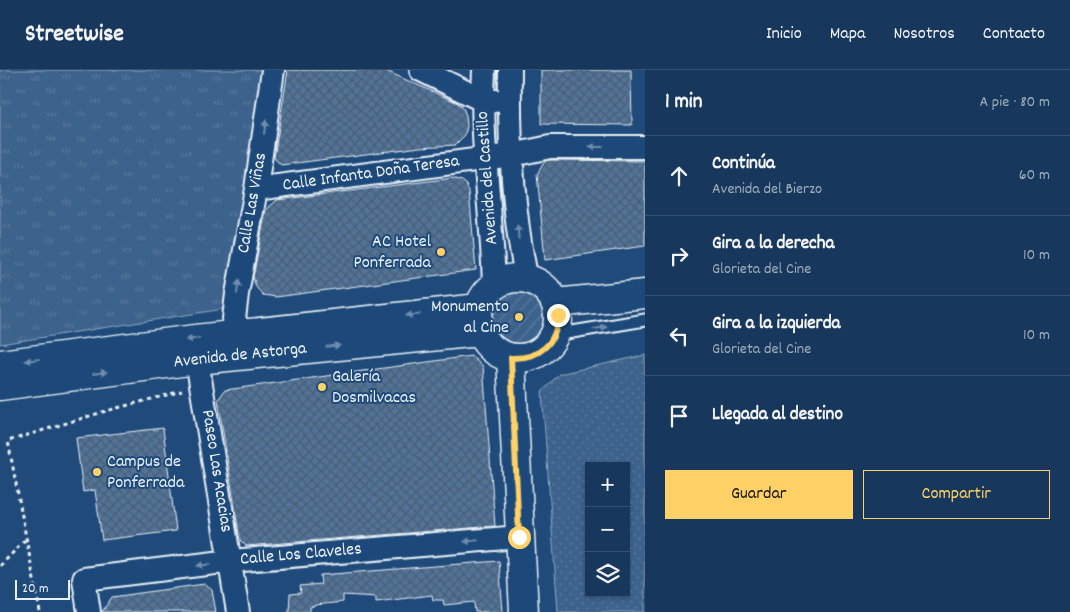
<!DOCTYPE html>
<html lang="es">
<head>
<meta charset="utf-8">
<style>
  :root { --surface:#17385c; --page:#203f62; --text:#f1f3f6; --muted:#9eacbb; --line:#365272; --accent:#ffd166 }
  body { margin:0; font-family:Dekko,sans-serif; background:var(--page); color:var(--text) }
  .controls { position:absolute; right:15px; bottom:15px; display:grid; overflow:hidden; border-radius:0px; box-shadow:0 1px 4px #0004 }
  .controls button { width:45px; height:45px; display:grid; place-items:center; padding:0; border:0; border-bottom:1px solid var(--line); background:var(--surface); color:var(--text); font:25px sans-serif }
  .scale { position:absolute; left:15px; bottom:12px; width:55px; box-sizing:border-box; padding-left:5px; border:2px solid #e8f1f8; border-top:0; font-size:14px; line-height:18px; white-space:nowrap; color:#e8f1f8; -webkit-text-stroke:4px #1f4a7a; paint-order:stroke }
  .stop { position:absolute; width:15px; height:15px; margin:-11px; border:4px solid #ffd166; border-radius:50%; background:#fff }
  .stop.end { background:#ffd166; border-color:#fff; box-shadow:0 1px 5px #0008 }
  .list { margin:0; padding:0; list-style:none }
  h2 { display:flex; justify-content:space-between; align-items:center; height:65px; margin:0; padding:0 20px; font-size:21px }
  h2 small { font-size:16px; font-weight:400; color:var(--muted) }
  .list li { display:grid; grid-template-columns:32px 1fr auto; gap:15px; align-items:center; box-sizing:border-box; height:80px; padding:0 20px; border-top:1px solid var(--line) }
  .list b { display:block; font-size:19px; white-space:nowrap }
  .list p { margin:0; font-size:16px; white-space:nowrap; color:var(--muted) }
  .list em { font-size:16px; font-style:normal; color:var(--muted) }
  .actions { display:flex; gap:10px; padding:15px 20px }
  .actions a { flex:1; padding:11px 0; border:1px solid var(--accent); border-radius:0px; text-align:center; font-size:18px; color:var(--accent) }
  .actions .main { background:var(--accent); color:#111 }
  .icon { flex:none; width:28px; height:28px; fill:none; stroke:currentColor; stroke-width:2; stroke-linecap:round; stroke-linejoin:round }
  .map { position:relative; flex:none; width:645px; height:542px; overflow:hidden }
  header { display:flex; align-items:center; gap:30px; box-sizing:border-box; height:70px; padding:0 25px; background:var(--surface); border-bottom:1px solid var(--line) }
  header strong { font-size:24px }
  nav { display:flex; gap:28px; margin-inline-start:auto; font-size:18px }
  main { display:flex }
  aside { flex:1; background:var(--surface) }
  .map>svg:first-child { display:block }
</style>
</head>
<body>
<header>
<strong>Streetwise</strong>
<nav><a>Inicio</a><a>Mapa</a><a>Nosotros</a><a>Contacto</a></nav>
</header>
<main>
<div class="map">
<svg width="645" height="542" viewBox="0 0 645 542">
  <defs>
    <pattern id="grass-tufts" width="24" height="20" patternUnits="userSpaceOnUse" patternTransform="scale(1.25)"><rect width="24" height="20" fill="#3c628c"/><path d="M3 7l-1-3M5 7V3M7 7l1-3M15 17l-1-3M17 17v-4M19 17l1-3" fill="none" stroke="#58799d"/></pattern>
    <pattern id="park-dots" width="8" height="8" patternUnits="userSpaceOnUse" patternTransform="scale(1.25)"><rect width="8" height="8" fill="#3c628c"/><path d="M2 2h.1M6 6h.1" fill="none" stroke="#58799d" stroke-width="1.8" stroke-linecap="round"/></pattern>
    <pattern id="garden-furrows" width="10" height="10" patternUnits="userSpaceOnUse" patternTransform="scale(1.25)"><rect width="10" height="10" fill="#3c628c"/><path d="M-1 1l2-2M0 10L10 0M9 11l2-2" fill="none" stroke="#58799d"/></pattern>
    <pattern id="building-cross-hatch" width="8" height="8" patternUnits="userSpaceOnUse" patternTransform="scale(1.25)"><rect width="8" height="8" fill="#517399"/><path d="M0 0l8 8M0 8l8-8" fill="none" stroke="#4c5e72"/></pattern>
  </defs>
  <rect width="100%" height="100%" fill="#1f4a7a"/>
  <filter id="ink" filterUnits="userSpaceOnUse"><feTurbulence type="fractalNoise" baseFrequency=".02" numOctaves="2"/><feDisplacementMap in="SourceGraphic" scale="10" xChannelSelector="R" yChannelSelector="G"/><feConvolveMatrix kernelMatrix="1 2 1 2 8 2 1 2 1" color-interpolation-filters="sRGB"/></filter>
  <g filter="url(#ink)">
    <path fill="url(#grass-tufts)" stroke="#92aac2" d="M 0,0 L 266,0 L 230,238 L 0,274 Z"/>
    <path fill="url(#park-dots)" stroke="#92aac2" fill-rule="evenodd" d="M 645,285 L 645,542 L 558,542 L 542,322 L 559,304 ZM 589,396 L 626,396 L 626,523 L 589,523 Z"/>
    <path fill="url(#garden-furrows)" stroke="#92aac2" d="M493 248a26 26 0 1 1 52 0a26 26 0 1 1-52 0Z"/>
    <path fill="url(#building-cross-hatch)" stroke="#e8f1f8" d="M 288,0 L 384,0 L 458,33 L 463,38 L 466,45 L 467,56 L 465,65 L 455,75 L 420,77 L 281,95 L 274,88 Z
      M 541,0 L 631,0 L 632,55 L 541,54 Z
      M 550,90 L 645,91 L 645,176 L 545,190 L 537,104 L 545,91 Z
      M 453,108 L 462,111 L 466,114 L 469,121 L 476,200 L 276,227 L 263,225 L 256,217 L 253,207 L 266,140 L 277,130 Z
      M 471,286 L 483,296 L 495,456 L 246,476 L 240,470 L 218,330 L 225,320 Z
      M 163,358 L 176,461 L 102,470 L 95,420 L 83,422 L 76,368 Z
      M 499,491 L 503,542 L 475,542 L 474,532 L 444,535 L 443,530 L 433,530 L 432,525 L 376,532 L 376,527 L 343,525 L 343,532 L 315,535 L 315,536 L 310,537 L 310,542 L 289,542 L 290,524 L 301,523 L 300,516 L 321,514 L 320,505 Z
      M 204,514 L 212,520 L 216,542 L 102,542 L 112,527 Z"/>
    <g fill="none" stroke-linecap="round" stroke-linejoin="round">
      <g stroke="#e8f1f8" stroke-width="15">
        <path id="lane" d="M 554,265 L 645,250"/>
      </g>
      <g stroke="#e8f1f8" stroke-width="26">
        <path id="street" d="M 421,0 L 482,30 L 495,31
          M 484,0 C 480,72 492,144 494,216
          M 510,0 C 509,70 512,142 527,210
          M 256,119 L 512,85 L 550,77 L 645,77
          M 242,264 L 234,249 L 237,224 L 256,119 L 273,0
          M 197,290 L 238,542
          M 89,542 L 84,509 L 231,491 L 519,467"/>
      </g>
      <g stroke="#e8f1f8" stroke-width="31">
        <path id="secondary" d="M478 248a40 40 0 1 1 80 0a40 40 0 1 1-80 0Z
          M 555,233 L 645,224
          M 511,288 L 524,542
          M 0,294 L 195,269 L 479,238
          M 0,316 L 197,290 L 480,262"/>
      </g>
      <path stroke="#e8f1f8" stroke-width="3" stroke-dasharray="4 4" stroke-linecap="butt" d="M 0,496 L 27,468
        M 40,542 L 8,371 L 106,341 L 182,321"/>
      <use href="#lane" stroke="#1f4a7a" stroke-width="11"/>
      <use href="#street" stroke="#1f4a7a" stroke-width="22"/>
      <use href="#secondary" stroke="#1f4a7a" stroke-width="28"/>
    </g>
    <defs><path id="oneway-solid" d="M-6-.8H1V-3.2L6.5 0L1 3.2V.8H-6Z" transform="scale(1.25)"/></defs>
    <g fill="#6f8dac">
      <use href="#oneway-solid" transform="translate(265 57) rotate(-82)"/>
      <use href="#oneway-solid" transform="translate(596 77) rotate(180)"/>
      <use href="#oneway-solid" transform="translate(518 162) rotate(-95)"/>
      <use href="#oneway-solid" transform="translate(238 217) rotate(-81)"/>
      <use href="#oneway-solid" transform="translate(413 245) rotate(174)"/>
      <use href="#oneway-solid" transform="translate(600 258) rotate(-9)"/>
      <use href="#oneway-solid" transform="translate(193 269) rotate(173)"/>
      <use href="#oneway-solid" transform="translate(333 276) rotate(-6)"/>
      <use href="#oneway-solid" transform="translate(32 290) rotate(173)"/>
      <use href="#oneway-solid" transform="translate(100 303) rotate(-8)"/>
      <use href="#oneway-solid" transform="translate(471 471) rotate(175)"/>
      <use href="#oneway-solid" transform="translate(204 495) rotate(173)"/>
    </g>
  </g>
  <g fill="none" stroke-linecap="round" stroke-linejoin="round" filter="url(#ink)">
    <path stroke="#ffd166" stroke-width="6" d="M 519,467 L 511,288 C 539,289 557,274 558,245"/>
  </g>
  <g fill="#ffd166" stroke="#1f4a7a" stroke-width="2">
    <circle cx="441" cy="182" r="5"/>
    <circle cx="519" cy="247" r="5"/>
    <circle cx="322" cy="317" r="5"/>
    <circle cx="97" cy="402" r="5"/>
  </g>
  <g text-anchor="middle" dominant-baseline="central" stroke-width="4" stroke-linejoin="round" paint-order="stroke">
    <g font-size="18" fill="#e8f1f8" stroke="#1f4a7a">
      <text transform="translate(371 104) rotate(-8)">Calle Infanta Doña Teresa</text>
      <text transform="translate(488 108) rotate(-94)">Avenida del Castillo</text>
      <text transform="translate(253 133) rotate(-80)">Calle Las Viñas</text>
      <text transform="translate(240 286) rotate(-6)">Avenida de Astorga</text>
      <text transform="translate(216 401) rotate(81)">Paseo Las Acacias</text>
      <text transform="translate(301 485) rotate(-5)">Calle Los Claveles</text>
    </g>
    <g font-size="18" fill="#e8f1f8" stroke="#1f4a7a" text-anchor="end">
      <text x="431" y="172">AC Hotel<tspan x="431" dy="21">Ponferrada</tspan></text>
      <text x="509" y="237">Monumento<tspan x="509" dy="21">al Cine</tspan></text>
      <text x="332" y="307" text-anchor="start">Galería<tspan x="332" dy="21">Dosmilvacas</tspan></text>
      <text x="107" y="392" text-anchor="start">Campus de<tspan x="107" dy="21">Ponferrada</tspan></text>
    </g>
  </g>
</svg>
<div class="controls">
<button>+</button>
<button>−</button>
<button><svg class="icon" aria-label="layers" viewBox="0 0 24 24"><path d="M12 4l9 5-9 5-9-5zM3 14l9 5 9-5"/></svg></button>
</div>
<div class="scale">20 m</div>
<div class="stop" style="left:519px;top:467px"></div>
<div class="stop end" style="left:558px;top:245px"></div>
</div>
<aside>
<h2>1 min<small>A pie · 80 m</small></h2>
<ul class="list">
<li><svg class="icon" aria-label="ahead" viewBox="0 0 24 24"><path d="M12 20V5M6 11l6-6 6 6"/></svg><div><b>Continúa</b><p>Avenida del Bierzo</p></div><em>60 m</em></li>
<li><svg class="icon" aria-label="right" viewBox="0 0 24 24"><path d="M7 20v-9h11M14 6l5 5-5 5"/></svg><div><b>Gira a la derecha</b><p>Glorieta del Cine</p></div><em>10 m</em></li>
<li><svg class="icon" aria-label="left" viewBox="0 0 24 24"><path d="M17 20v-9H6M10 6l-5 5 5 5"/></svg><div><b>Gira a la izquierda</b><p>Glorieta del Cine</p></div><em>10 m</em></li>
<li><svg class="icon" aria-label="arrive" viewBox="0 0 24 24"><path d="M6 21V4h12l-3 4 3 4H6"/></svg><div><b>Llegada al destino</b></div></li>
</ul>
<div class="actions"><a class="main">Guardar</a><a>Compartir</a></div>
</aside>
</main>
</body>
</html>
